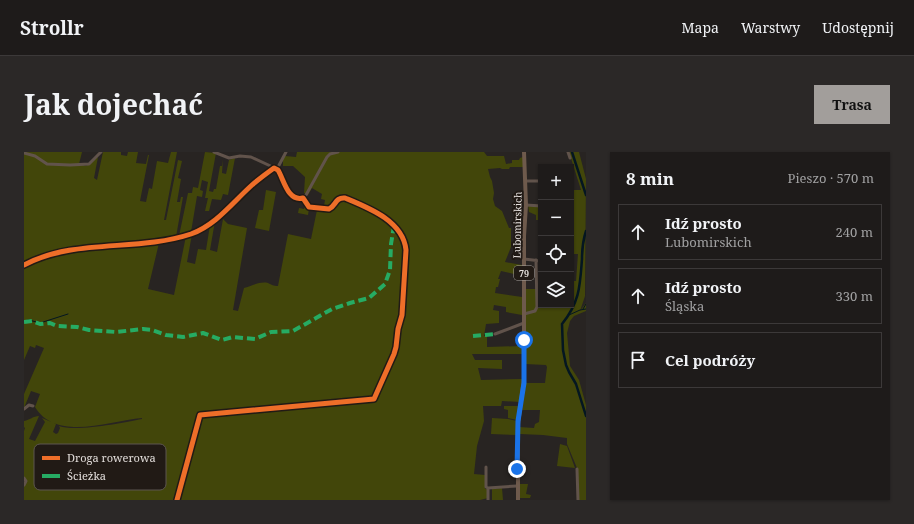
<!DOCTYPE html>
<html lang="pl">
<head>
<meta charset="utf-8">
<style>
  :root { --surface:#1e1b1a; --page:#2b2827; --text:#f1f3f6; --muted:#a1a1a2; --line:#3c3939; --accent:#a29e9b }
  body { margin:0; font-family:"Noto Serif",serif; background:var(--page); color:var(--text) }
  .controls { position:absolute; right:12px; top:12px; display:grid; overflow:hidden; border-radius:0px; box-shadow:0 1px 3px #0004 }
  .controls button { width:36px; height:36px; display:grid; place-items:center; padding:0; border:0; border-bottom:1px solid var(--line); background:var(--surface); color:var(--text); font:20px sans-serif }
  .stop { position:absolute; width:12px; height:12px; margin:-9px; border:3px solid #1a73e8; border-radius:50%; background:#fff }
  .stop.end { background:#1a73e8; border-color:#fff; box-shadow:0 1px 4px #0008 }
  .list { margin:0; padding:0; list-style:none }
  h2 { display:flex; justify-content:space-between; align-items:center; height:52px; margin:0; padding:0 16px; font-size:17px }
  h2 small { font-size:13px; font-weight:400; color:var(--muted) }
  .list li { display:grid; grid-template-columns:26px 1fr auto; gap:12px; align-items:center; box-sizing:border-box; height:56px; margin:0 8px 8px; padding:0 8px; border:1px solid var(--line); border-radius:0px }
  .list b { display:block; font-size:15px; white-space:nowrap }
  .list p { margin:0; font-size:13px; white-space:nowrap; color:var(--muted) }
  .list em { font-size:13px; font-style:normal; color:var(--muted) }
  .icon { flex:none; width:22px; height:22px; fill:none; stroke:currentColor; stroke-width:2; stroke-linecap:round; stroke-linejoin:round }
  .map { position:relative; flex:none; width:562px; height:348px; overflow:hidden; border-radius:0px }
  header { display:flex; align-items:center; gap:24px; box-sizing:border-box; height:56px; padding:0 20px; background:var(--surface); border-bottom:1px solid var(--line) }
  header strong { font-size:19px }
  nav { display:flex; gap:22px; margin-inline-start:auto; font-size:14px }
  .intro { display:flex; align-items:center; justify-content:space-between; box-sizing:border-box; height:96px; padding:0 24px }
  h1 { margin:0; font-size:28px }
  .button { padding:10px 18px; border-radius:0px; background:var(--accent); color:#111; font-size:14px; font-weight:700 }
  main { display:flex; gap:24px; padding:0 24px }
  aside { flex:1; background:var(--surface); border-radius:0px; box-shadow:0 1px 3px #0004 }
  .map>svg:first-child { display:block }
</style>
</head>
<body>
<header>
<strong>Strollr</strong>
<nav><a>Mapa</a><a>Warstwy</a><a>Udostępnij</a></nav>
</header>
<div class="intro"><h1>Jak dojechać</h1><a class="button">Trasa</a></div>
<main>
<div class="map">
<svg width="562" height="348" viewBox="0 0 562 348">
  <rect width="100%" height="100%" fill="#282422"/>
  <path fill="#42460a" d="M 0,0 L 58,0 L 55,12 L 62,14 L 74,5 L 70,26 L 73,28 L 79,0 L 97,0 L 97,3 L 103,4 L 104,0 L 114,0 L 112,11 L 122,12 L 124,3 L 125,3 L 116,49 L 122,50 L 125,36 L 128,37 L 133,9 L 144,11 L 147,0 L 153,0 L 140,68 L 142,68 L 154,8 L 158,9 L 154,26 L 157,27 L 153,50 L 156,50 L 157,45 L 159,45 L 152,85 C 121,92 90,91 59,95 C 39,98 20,106 0,112 Z
    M 181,0 L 192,1 L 185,39 L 189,40 L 190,37 L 192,37 L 196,14 L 198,14 L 199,7 L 198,21 L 202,22 L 205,8 L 211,6 L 204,43 L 199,42 L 197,48 L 188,47 L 185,59 L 181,59 L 184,46 L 181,46 L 184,30 L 178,28 L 176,38 L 179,39 L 178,45 L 173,44 L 167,80 L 155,84 L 164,41 L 168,41 L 169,35 L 174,36 Z
    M 273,0 L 460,0 L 463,4 L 480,4 L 482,12 L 488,11 L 488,8 L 495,8 L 496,6 L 499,5 L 499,15 L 486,15 L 485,17 L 478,17 L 476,16 L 464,17 L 466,25 L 468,29 L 470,41 L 469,47 L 471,54 L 478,59 L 485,76 L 487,76 L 487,95 L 481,110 L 498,113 L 498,115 L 494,117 L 490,116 L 490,122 L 477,119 L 474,127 L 476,127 L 474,135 L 472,135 L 471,141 L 498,145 L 498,163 L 482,160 L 482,155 L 470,153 L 469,158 L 475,159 L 475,171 L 462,172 L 460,184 L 463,184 L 463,195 L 498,194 L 499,202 L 448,202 L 451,208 L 478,208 L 478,217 L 454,216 L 457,228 L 499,227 L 496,250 L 478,249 L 477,254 L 459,254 L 460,269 L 453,294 L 450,322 L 461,323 L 461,337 L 464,337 L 464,346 L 456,348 L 0,348 L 0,333 L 3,329 L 0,325 L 0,279 L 1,276 L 0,275 L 0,269 C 6,268 9,264 15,264 L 5,287 L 11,289 L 21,270 L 18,266 L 32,272 L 29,280 L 32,282 L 34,281 L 36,276 L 35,274 C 52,280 98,271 118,267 L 118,266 C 86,269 32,290 11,255 L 16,242 L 7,239 L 0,256 L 0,242 L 20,196 L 12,193 L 11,196 L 6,194 L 0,208 L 0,115 C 31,94 97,93 135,91 L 124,137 L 150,143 L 162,84 L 168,82 L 163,110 L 171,112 L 174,97 L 182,98 L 186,73 L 191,69 L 186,98 L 193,100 L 199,67 L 204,72 L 223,76 L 209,158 L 214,159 L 220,136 C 227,134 236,129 244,131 C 248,133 249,134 254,134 L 264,82 L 287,87 L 293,58 L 285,56 L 284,63 L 274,61 L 275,56 L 280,57 L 282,51 L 283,52 L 284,51 L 288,54 L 300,54 L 301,48 L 297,47 L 298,42 L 288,36 L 284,43 L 280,41 L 281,25 L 269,14 L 259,14 L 259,7 L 261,4 L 272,5 Z
    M 545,0 L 555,0 L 562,27 L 561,144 L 556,159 L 562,151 L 562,159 L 550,164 L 546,169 L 543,181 L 546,214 L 555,228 L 562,253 L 562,348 L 555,348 L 553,316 L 543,292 L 543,286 L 519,283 L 496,282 L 495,275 L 510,276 L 511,272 L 515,270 L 516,258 L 498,258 L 502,231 L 521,231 L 523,215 L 522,213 L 501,212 L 502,137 L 512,137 L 512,129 L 517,129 L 517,153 L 547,153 L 547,129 L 552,129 L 554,102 L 547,102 L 547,49 L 548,49 L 549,38 L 557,38 Z
    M 242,38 L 252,40 L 245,79 L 231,76 L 235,58 L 239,58 Z
    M 504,52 L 517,53 L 517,68 L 512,68 L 512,63 L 505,60 Z
    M 480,254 L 495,254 L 493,268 L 484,266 L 484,258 L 480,257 Z
    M 468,266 L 484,267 L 493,269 L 493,283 L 467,282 Z
    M 536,292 L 543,294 L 551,316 L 533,314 Z
    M 495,332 L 504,332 L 502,342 L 507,343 L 506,346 L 495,346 Z
    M 478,336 L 479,348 L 468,348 L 468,337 Z"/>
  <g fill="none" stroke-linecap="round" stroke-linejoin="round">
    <path stroke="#041621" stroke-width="1" d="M 559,157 L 562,152
      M 545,163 L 556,158 L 562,157
      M 0,169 L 5,168 L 16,171 L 44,162"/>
    <path stroke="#041621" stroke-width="2.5" d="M 548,0 L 562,43
      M 562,79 C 559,88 558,97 558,107 C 556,133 556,150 538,172 L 539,198 L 542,213 L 545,220 L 552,232 L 562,264"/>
    <path stroke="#61534b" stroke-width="3" d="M 190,0 L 205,6 L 216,4 L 227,5 L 253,17 L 265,40 L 269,45 L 276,47 L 282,43 L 303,5 L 306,2 L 314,0
      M 544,0 L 546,6
      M 0,1 L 11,4 L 23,12 L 46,13 L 65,12 L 77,0
      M 253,17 L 262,0
      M 502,29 L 517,29
      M 502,53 L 517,54
      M 500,107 L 517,109
      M 0,113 C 51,86 113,100 167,82 C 192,73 209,50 228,33 C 235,27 243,21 250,16
      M 500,162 L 511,159 L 513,155 L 512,108
      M 471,182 L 500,171
      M 0,257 L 5,253 L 9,254
      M 462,315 L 462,335 L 464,336 L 464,348
      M 553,317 L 554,348
      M 0,326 L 2,329 L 0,333
      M 464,336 L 493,334"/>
    <path stroke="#6e5a4c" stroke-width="4" d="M 494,348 L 494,272 L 500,227 L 500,84 L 502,53 L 500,0"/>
    <path stroke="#26ab63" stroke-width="4" stroke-dasharray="8 4" stroke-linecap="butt" d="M 0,170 L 8,169 L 16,172 L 26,171 L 33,174 L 53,175 L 65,178 L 92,180 L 119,177 L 128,178 L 142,183 L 159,185 L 179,181 L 198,188 L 209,185 L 231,187 L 247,180 L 269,179 L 308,157 L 326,151 L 345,146 L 361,132 L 366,118 L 367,92 L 370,74
      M 449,184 L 471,182"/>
    <g stroke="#211a15" stroke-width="8">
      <path id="cycleway" d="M 0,113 C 51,86 113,100 167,82 C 192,73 209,50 228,33 C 235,27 243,21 250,16 L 254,18 C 260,28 264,50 279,46 L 285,55 L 305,57 C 312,54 311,45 321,46 C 345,56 379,69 382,98 L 378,163 L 374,177 L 372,195 L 370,202 L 350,247 L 176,263 L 153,348"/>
    </g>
    <use href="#cycleway" stroke="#ee6e29" stroke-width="5"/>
  </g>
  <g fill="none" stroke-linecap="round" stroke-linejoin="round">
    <path stroke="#1a73e8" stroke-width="5" d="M 493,317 L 494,269 L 500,231 L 500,188"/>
  </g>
  <g text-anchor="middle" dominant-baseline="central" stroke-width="4" stroke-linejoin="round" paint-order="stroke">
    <rect fill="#211a15" stroke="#aaa4a0" stroke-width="1" x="490" y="114" width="20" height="14" rx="3"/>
    <g font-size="9" font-weight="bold" fill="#e4dfdc">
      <text x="500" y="121">79</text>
    </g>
    <g font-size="10" fill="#e4dfdc" stroke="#211a15">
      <text transform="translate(493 73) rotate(-89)">Lubomirskich</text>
    </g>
  </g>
  <rect x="10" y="292" width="132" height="46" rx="6" fill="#211a15" stroke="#5c5551" stroke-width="1"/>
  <rect x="18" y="304" width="18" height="4" fill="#ee6e29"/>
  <rect x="18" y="322" width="18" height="4" fill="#26ab63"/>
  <g font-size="11" fill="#e4dfdc">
    <text x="43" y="310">Droga rowerowa</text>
    <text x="43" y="328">Ścieżka</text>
  </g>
</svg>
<div class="controls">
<button>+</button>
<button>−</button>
<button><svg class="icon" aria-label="locate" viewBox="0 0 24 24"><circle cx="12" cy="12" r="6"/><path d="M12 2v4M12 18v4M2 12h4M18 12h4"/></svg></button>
<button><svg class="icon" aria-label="layers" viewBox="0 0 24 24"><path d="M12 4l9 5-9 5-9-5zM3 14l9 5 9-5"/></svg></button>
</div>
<div class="stop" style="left:500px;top:188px"></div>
<div class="stop end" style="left:493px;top:317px"></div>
</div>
<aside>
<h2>8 min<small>Pieszo · 570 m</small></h2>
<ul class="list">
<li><svg class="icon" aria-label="ahead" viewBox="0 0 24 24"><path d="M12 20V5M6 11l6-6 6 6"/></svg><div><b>Idź prosto</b><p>Lubomirskich</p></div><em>240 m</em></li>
<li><svg class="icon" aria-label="ahead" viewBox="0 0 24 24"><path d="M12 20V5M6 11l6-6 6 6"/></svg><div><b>Idź prosto</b><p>Śląska</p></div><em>330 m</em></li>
<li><svg class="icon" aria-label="arrive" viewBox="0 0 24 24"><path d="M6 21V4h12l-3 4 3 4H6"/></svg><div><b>Cel podróży</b></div></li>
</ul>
</aside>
</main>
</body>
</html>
